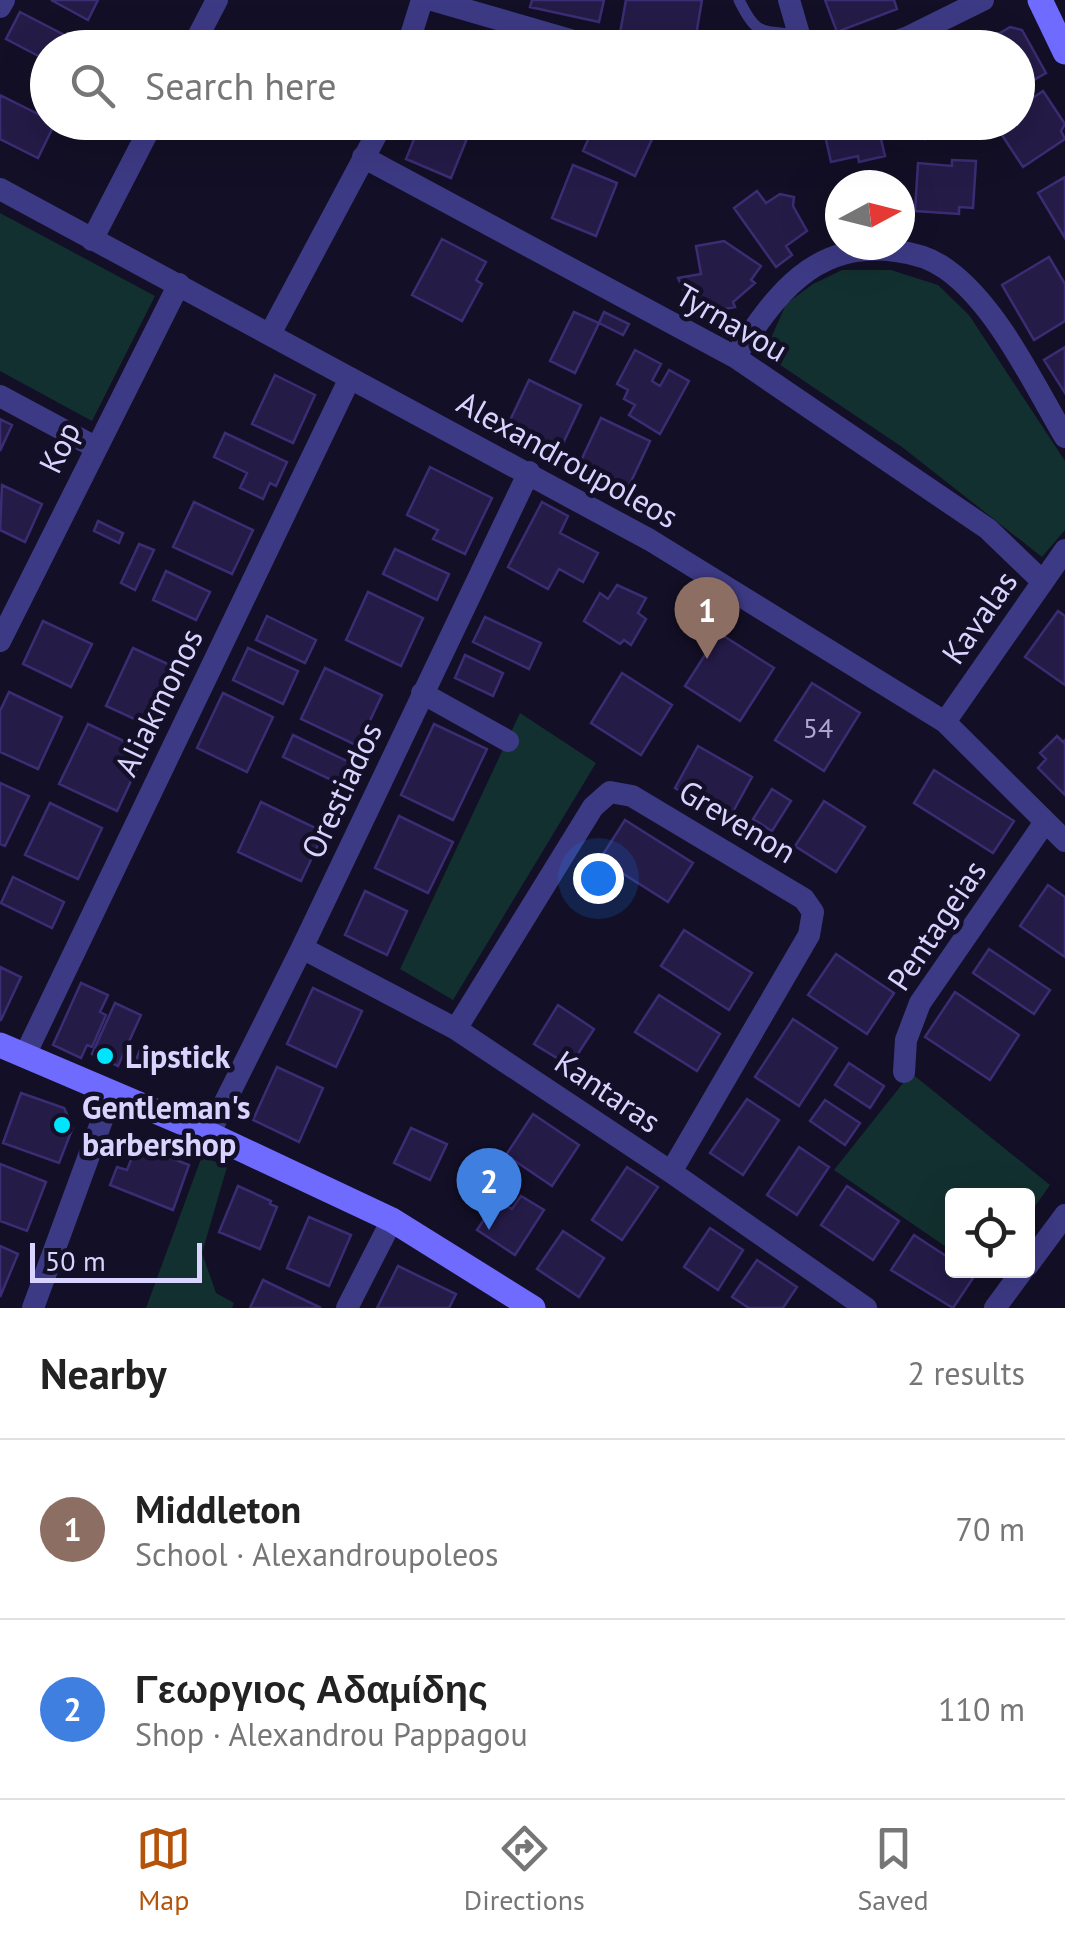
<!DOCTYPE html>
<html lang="en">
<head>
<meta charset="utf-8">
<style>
  :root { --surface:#fff; --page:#f2f2f2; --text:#222; --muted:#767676; --line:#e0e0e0; --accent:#b45309 }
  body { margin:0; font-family:"PT Sans",sans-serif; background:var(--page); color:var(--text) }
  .controls { position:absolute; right:30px; bottom:30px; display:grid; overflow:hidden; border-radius:10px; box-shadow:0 10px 40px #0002 }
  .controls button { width:90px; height:90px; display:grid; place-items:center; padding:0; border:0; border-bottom:2px solid var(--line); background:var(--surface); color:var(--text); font:50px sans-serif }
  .compass { position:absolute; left:825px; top:170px; width:90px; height:90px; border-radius:50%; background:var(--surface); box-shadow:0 10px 40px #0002; rotate:83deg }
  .scale { position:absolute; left:30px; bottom:25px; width:172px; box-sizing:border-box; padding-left:10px; border:5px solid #d9d4ff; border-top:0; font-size:28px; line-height:35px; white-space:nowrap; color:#d9d4ff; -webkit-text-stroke:8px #130f26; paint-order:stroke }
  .you { position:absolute; left:598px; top:878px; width:35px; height:35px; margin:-25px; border:8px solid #fff; border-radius:50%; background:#1a73e8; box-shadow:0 0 0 15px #1a73e833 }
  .badge { display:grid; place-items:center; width:65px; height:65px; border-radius:50%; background:var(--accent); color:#fff; font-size:32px; font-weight:700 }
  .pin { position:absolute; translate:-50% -82px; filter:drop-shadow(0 2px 5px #0008) }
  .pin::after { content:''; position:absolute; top:52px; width:35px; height:30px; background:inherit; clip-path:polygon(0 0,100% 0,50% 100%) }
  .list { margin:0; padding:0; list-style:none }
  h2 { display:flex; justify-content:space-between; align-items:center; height:130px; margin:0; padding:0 40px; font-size:42px }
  h2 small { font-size:32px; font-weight:400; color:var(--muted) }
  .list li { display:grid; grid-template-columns:65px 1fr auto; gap:30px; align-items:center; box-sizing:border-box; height:180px; padding:0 40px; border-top:2px solid var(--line) }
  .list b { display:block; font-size:38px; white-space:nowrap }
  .list p { margin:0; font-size:32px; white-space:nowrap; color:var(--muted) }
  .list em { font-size:32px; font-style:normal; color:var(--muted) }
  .icon { flex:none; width:55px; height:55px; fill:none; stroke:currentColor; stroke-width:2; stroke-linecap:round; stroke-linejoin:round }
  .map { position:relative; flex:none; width:1065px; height:1308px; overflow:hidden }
  .search { position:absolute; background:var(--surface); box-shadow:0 10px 40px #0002; left:30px; right:30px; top:30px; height:110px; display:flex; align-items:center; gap:25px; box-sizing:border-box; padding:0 35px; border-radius:55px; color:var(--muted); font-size:38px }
  .sheet { height:490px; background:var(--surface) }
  nav { display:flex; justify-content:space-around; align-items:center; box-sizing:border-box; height:140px; border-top:2px solid var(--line); background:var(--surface); font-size:28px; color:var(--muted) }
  nav a { display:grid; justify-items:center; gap:5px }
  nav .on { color:var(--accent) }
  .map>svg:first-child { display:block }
</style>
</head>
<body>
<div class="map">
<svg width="1065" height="1308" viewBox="0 0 1065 1308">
  <rect width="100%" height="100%" fill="#130f26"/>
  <path fill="#12302f" d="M 0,213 L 155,296 L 92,421 L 0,371 Z
    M 842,270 L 891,270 L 938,285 L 969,315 L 1065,461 L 1065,530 L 1042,557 L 902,447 L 764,354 L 786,304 L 813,284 Z
    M 520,713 L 596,763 L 453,1000 L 400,969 Z
    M 911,1073 L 1050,1185 L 1028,1216 L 1028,1196 L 952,1196 L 952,1251 L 834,1170 Z
    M 202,1156 L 227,1167 L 202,1253 L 216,1293 L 234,1303 L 232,1308 L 146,1308 Z"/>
  <path fill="#241b47" stroke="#3b2d73" stroke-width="2.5" d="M 51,0 L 98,0 L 88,20 Z
    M 532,0 L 604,0 L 599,22 L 530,7 Z
    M 626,0 L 702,0 L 694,47 L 620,33 Z
    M 825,0 L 894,0 L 897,9 L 837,32 Z
    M 20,12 L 74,40 L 70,48 L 48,48 L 48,61 L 6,39 Z
    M 1010,27 L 1022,30 L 1046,73 L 1018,89 L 1018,48 L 975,48 Z
    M 454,33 L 487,47 L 487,48 L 449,48 Z
    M 1043,91 L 1065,124 L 1061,131 L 1065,139 L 1023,167 L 994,123 L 1018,122 L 1018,108 Z
    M 0,95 L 48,119 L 48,122 L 55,123 L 38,158 L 0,139 Z
    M 421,122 L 464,122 L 472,126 L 451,178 L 406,159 Z
    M 596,122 L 660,122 L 635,176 L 583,151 Z
    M 822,122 L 877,122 L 885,156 L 859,162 L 858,156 L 831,162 Z
    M 919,122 L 963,122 L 964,124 L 925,139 Z
    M 952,160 L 976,161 L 973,208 L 959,207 L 959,214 L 915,211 L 918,163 L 952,166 Z
    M 573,165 L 617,183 L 596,236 L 552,218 Z
    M 1065,177 L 1065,238 L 1038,193 Z
    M 757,191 L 766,203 L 780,194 L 794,197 L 793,206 L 807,231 L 786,246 L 792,255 L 776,267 L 734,208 Z
    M 442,239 L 486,262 L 476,280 L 482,284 L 462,321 L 412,295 Z
    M 724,241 L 761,266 L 751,280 L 755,283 L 733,302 L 735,307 L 710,312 L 686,295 L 678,278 L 701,274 L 696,246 Z
    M 1049,257 L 1065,284 L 1065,321 L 1034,340 L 1002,285 Z
    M 574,312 L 599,323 L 575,373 L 550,361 Z
    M 604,312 L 629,324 L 623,335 L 599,323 Z
    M 1065,347 L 1065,393 L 1044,360 Z
    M 635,350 L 661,364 L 652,381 L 660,386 L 669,370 L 689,381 L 660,434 L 629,415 L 635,405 L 624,399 L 628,390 L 617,384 Z
    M 275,375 L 315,395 L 293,443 L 252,424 Z
    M 529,380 L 581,405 L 558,454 L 506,429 Z
    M 601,418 L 650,441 L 627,490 L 578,467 Z
    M 0,419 L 12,425 L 0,451 Z
    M 225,433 L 287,462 L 276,486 L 270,483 L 263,499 L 240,488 L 247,473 L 214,457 Z
    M 430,467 L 492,498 L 465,554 L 433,539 L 438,530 L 407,515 Z
    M 2,485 L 42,504 L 25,542 L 0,530 Z
    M 194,502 L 253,530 L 232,574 L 173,547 Z
    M 542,502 L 568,516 L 560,533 L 598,553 L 583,582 L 559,569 L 548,589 L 508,567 Z
    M 98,521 L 123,533 L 119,543 L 94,531 Z
    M 139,544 L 154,550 L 135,590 L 121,583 Z
    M 395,549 L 449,574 L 437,600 L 383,574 Z
    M 166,571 L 210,592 L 196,620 L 153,600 Z
    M 617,585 L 646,598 L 638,613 L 646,619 L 631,645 L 624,640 L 620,644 L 584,621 L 600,593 L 608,599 Z
    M 368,592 L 423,618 L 401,666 L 346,640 Z
    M 1058,611 L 1065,616 L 1065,685 L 1025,657 Z
    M 267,616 L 316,640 L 305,663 L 256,640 Z
    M 485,617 L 541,643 L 529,669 L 473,642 Z
    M 43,621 L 92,644 L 71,687 L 23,664 Z
    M 719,633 L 774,668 L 740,721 L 685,686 Z
    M 133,648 L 181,670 L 154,728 L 106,706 Z
    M 248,648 L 298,671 L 283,704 L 233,680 Z
    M 465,655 L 503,673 L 493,696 L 455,678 Z
    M 325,668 L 382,695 L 358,746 L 301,719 Z
    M 622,673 L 672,705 L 641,755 L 591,723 Z
    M 812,683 L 860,713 L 824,771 L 775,740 Z
    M 9,692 L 62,717 L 38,769 L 0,752 L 0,711 Z
    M 223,693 L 273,717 L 247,772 L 197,748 Z
    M 88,724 L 145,751 L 117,811 L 59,784 Z
    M 434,724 L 487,749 L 453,820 L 401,795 Z
    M 293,735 L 351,763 L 340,784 L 283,757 Z
    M 1057,736 L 1063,742 L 1065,740 L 1065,795 L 1038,768 L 1046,759 L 1040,753 Z
    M 698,746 L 752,777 L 729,819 L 675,788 Z
    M 934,770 L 1014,821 L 993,853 L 914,803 Z
    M 0,783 L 29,796 L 5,846 L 0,844 Z
    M 772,789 L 791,801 L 772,831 L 753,819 Z
    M 824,801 L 865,827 L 836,872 L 795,846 Z
    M 261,802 L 324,832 L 301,881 L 238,852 Z
    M 50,803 L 102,828 L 78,879 L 25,855 Z
    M 399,816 L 453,842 L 428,893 L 375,868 Z
    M 625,820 L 693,863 L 668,902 L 600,859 Z
    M 13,877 L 64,902 L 52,928 L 1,903 Z
    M 1048,885 L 1065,897 L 1065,957 L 1020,926 Z
    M 365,891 L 407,911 L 387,955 L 345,935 Z
    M 684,930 L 752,973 L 729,1010 L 661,966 Z
    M 989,949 L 1050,990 L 1034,1014 L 973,973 Z
    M 836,954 L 894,993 L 867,1034 L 808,995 Z
    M 0,967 L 21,977 L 1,1020 L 0,1020 Z
    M 81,983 L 108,995 L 100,1012 L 106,1015 L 92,1047 L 87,1045 L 81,1058 L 53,1045 Z
    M 313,988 L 362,1011 L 336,1067 L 287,1044 Z
    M 955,992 L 1019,1035 L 990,1080 L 925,1037 Z
    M 659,995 L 720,1034 L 697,1071 L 635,1032 Z
    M 115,1003 L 141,1015 L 118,1066 L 92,1054 Z
    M 558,1005 L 594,1029 L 570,1066 L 534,1044 Z
    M 793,1019 L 837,1048 L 799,1106 L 755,1077 Z
    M 141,1047 L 157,1053 L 153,1066 L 136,1060 Z
    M 849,1063 L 884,1086 L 870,1108 L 835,1085 Z
    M 277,1067 L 323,1088 L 299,1142 L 253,1120 Z
    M 21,1093 L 64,1108 L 73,1127 L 59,1163 L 3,1143 Z
    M 747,1099 L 779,1120 L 743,1175 L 710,1153 Z
    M 825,1100 L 860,1123 L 845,1145 L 810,1121 Z
    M 533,1114 L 579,1145 L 552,1186 L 506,1155 Z
    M 411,1128 L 447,1144 L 430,1180 L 394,1163 Z
    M 137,1145 L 189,1165 L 173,1210 L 110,1185 L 117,1167 L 127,1170 Z
    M 799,1147 L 829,1167 L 797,1215 L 767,1195 Z
    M 0,1164 L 46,1182 L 27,1231 L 0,1221 Z
    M 627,1167 L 658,1187 L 622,1240 L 592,1220 Z
    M 238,1186 L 271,1201 L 270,1204 L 277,1207 L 260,1249 L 219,1232 Z
    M 847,1186 L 899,1221 L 873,1260 L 821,1225 Z
    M 521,1196 L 544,1210 L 515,1255 L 477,1230 L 497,1200 L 512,1209 Z
    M 309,1217 L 351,1235 L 329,1286 L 287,1268 Z
    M 710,1228 L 743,1250 L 718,1290 L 684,1267 Z
    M 563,1231 L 604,1258 L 579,1297 L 537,1269 Z
    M 914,1235 L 952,1260 L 952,1270 L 968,1270 L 975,1275 L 953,1308 L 891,1270 Z
    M 0,1246 L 18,1254 L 0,1297 Z
    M 757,1260 L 797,1287 L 783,1308 L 749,1308 L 732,1297 Z
    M 398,1266 L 456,1294 L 449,1308 L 377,1308 Z
    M 263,1280 L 321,1308 L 250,1308 Z"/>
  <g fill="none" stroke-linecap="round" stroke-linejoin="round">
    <path stroke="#3d3a85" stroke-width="11" d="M 739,0 C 757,37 761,30 799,35"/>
    <path stroke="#3d3a85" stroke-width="22" d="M 432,0 L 598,48
      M 789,0 L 803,48
      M 0,7 L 4,0
      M 192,48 L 217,0
      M 407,48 L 422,0
      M 877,48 L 906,38 L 983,0
      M 363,157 L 735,357 L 988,529 L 1043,582
      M 0,189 L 650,540 L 945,722 L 1065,841
      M 92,240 L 153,122
      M 270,334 L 383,122
      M 735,357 C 774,297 814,239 896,251 C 913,253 931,258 946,269 C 997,305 1033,383 1065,437
      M 0,396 L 95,447
      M 0,641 L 179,284
      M 422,693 L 508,741
      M 945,722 L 1065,550
      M 302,948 L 456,1029 L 671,1172 L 866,1308
      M 456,1029 L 593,807 L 610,792 L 632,796 L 804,899 L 813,912 L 809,935 L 671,1172
      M 25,1055 L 350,378
      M 904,1072 L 906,1040 L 920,1003 L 1045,822
      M 209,1134 L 302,948 L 529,472
      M 1028,1265 L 1065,1215
      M 33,1308 L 112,1093
      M 347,1308 L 392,1220
      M 995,1308 L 1023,1270"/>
    <path stroke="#6f6bff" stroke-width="25" d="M 1040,0 L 1065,52
      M 0,1045 L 209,1134 L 392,1220 L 533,1308"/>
  </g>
  <g fill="#00e5ff" stroke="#130f26" stroke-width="4">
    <circle cx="105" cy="1056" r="10"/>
    <circle cx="62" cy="1125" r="10"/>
  </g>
  <g text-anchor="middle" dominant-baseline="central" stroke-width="9" stroke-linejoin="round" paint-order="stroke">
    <g font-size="28" fill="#aca6d1">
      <text x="818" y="727">54</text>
    </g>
    <g font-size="32" fill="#d9d4ff" stroke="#130f26">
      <text transform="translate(732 322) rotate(30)">Tyrnavou</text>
      <text transform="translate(59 447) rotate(-64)">Kop</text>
      <text transform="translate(568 459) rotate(29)">Alexandroupoleos</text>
      <text transform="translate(979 617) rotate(-55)">Kavalas</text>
      <text transform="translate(158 702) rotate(-64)">Aliakmonos</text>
      <text transform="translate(341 790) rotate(-65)">Orestiados</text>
      <text transform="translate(738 821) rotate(31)">Grevenon</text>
      <text transform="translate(936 925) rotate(-56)">Pentageias</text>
      <text transform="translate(608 1091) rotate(34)">Kantaras</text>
    </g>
    <g font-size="32" font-weight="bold" fill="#d9d4ff" stroke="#130f26" text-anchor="start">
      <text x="125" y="1056">Lipstick</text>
      <text x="82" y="1107">Gentleman's<tspan x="82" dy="37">barbershop</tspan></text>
    </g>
  </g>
</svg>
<div class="controls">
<button><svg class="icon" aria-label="locate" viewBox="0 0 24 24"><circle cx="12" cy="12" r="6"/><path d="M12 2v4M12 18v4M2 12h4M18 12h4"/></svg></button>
</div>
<svg class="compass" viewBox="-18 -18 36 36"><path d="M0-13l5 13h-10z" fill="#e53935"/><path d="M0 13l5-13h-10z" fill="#767676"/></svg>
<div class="scale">50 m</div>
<div class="you"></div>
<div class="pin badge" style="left:707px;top:659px;background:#8d6e63">1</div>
<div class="pin badge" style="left:489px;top:1230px;background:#3f7fe0">2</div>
<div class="search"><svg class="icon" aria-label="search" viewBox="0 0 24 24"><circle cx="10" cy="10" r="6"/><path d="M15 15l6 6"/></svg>Search here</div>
</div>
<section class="sheet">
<h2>Nearby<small>2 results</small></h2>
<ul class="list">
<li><span class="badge" style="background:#8d6e63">1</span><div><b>Middleton</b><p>School · Alexandroupoleos</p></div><em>70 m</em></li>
<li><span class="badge" style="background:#3f7fe0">2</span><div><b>Γεωργιος Αδαμίδης</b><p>Shop · Alexandrou Pappagou</p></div><em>110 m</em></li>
</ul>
</section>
<nav>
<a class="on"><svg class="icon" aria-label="map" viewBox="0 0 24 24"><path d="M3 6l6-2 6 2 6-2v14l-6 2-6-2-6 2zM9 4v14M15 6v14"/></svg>Map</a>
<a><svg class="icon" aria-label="directions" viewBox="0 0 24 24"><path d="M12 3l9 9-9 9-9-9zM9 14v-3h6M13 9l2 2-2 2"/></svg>Directions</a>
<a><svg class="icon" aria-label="saved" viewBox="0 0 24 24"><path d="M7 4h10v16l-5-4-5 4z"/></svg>Saved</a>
</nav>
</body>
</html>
